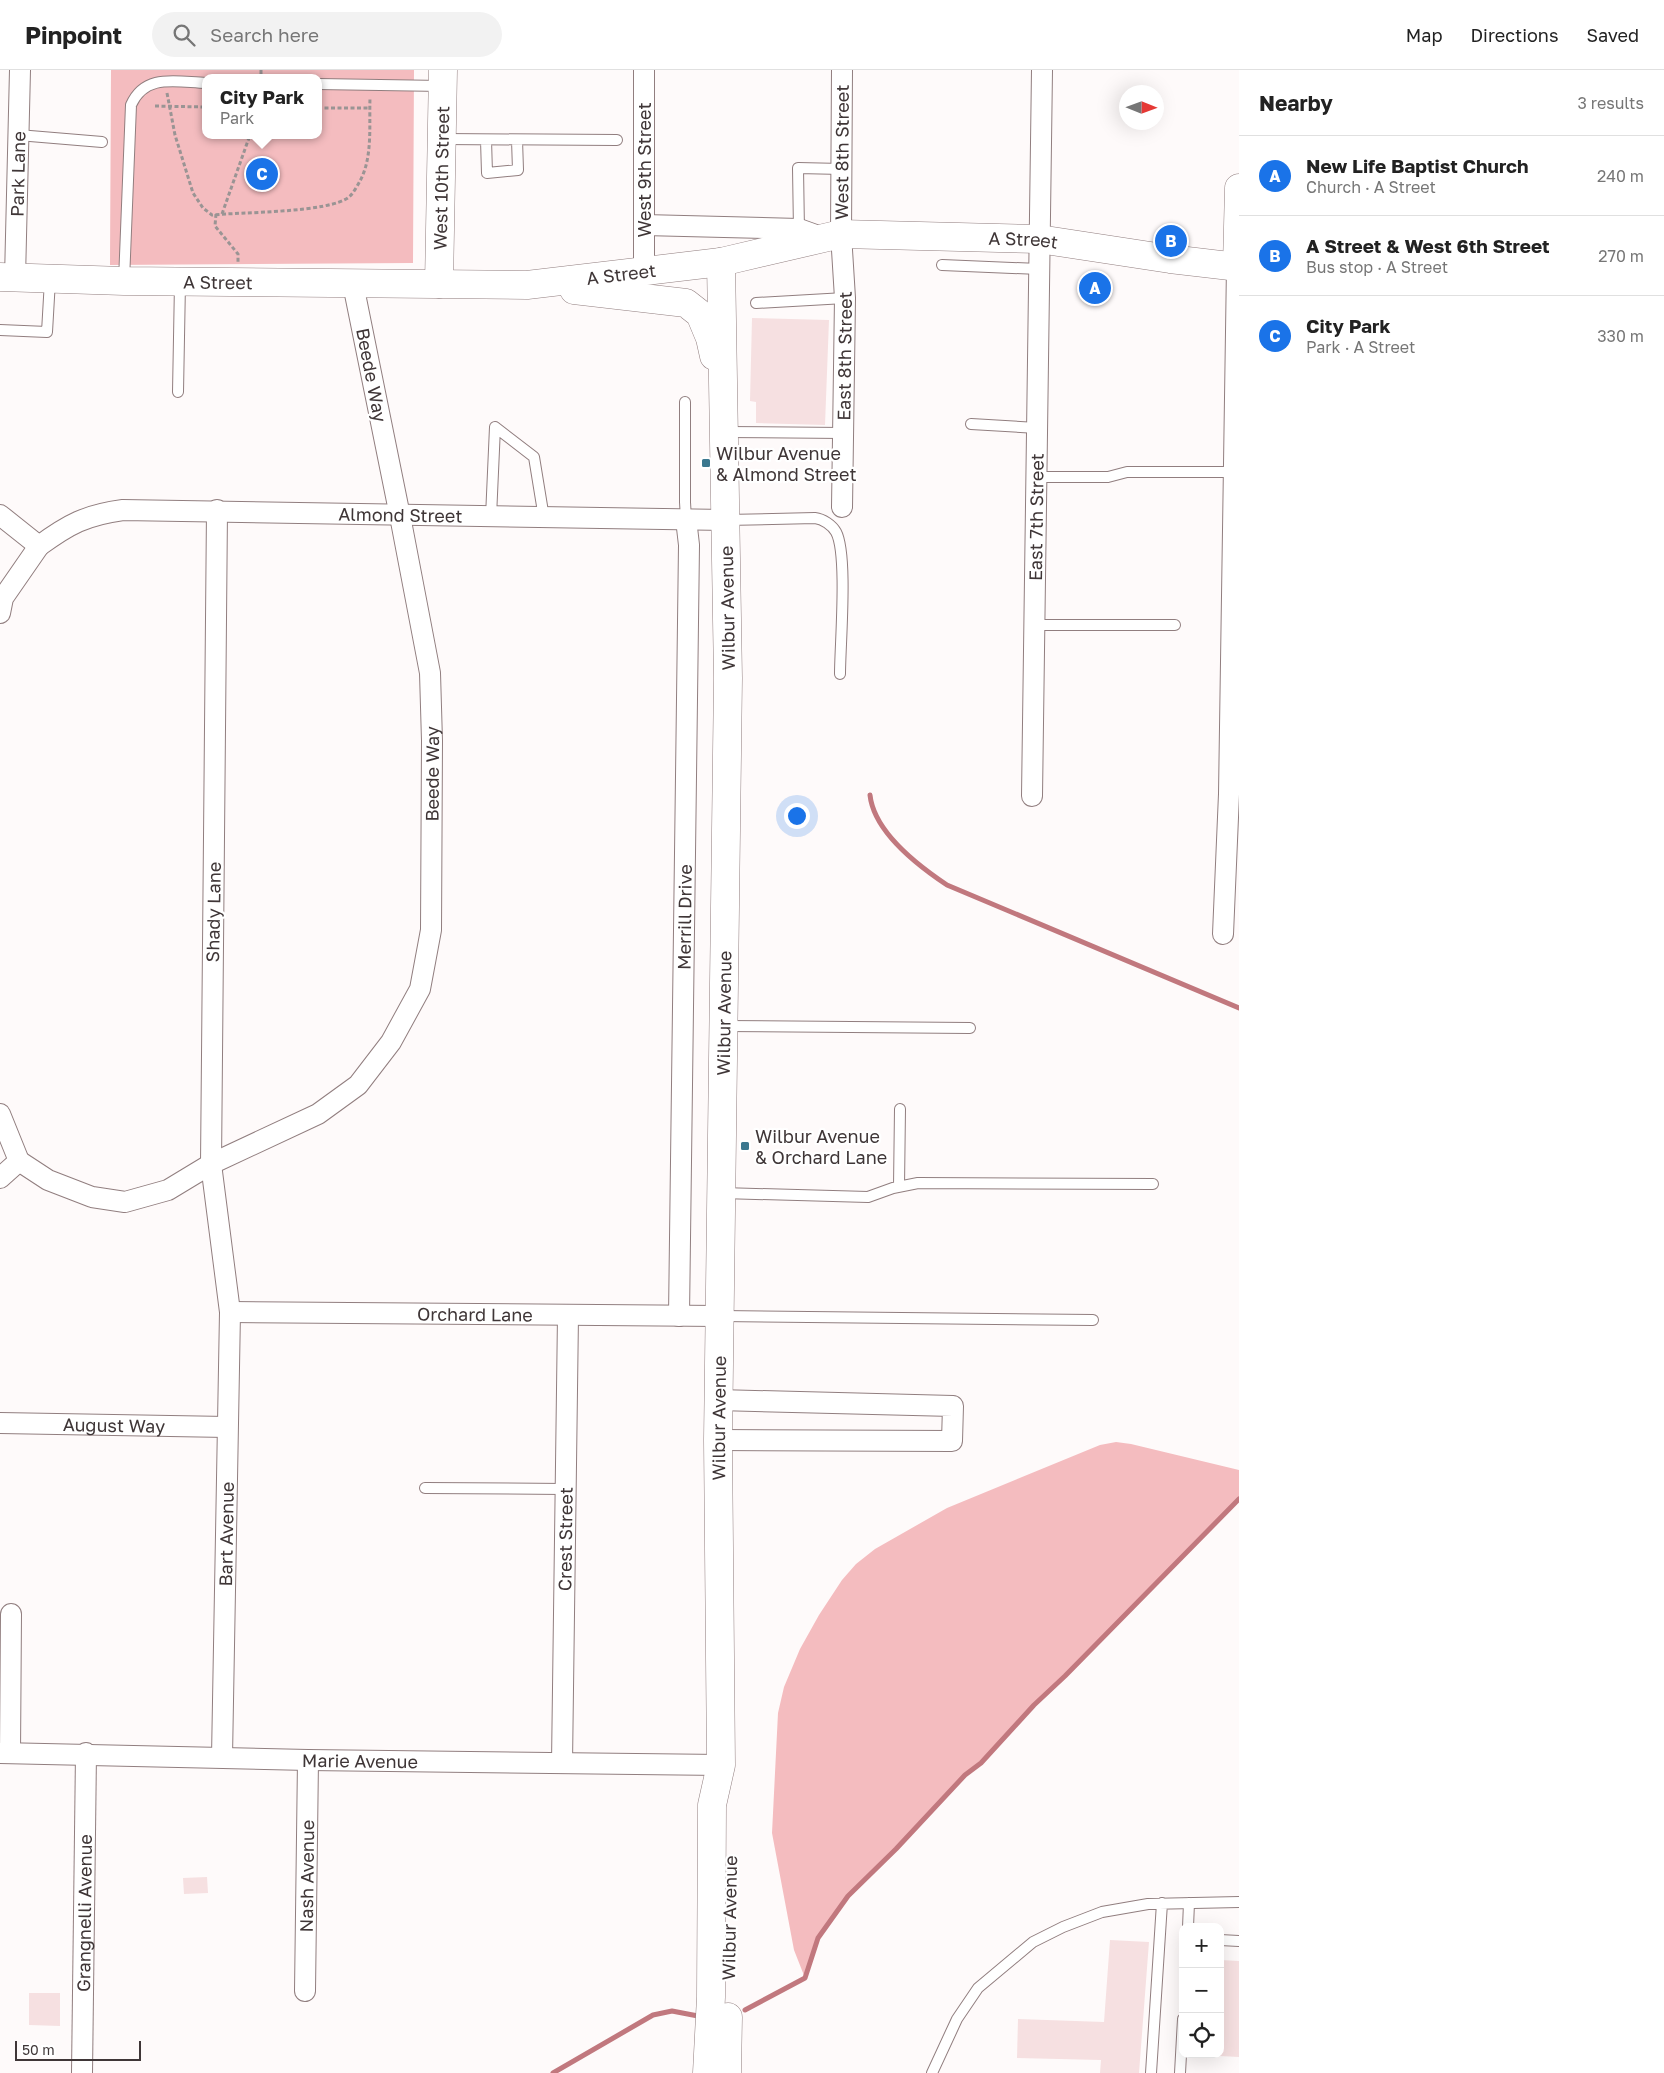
<!DOCTYPE html>
<html lang="en">
<head>
<meta charset="utf-8">
<style>
  :root { --surface:#fff; --page:#f2f2f2; --text:#222; --muted:#767676; --line:#e0e0e0; --accent:#1a73e8 }
  body { margin:0; font-family:"Golos Text",sans-serif; background:var(--page); color:var(--text) }
  .controls { position:absolute; right:15px; bottom:15px; display:grid; overflow:hidden; border-radius:10px; box-shadow:0 5px 20px #0002 }
  .controls button { width:45px; height:45px; display:grid; place-items:center; padding:0; border:0; border-bottom:1px solid var(--line); background:var(--surface); color:var(--text); font:25px sans-serif }
  .compass { position:absolute; left:1119px; top:15px; width:45px; height:45px; border-radius:50%; background:var(--surface); box-shadow:0 5px 20px #0002; rotate:91deg }
  .scale { position:absolute; left:15px; bottom:12px; width:126px; box-sizing:border-box; padding-left:5px; border:2px solid #3f3637; border-top:0; font-size:14px; line-height:18px; white-space:nowrap; color:#3f3637; -webkit-text-stroke:4px #fff; paint-order:stroke }
  .you { position:absolute; left:796px; top:745px; width:18px; height:18px; margin:-12px; border:4px solid #fff; border-radius:50%; background:#1a73e8; box-shadow:0 0 0 8px #1a73e833 }
  .badge { display:grid; place-items:center; width:32px; height:32px; border-radius:50%; background:var(--accent); color:#fff; font-size:16px; font-weight:700 }
  .pin { position:absolute; translate:-50% -50%; border:2px solid #fff; box-shadow:0 1px 5px #0006 }
  .popup { position:absolute; left:202px; top:4px; width:120px; height:65px; box-sizing:border-box; display:grid; place-content:center; border-radius:10px; background:var(--surface); filter:drop-shadow(0 1px 4px #0005); font-size:16px; white-space:nowrap; color:var(--muted) }
  .popup b { font-size:19px; color:var(--text) }
  .popup::after { content:''; position:absolute; left:50%; top:100%; margin-left:-10px; border:10px solid transparent; border-top-color:var(--surface) }
  .list { margin:0; padding:0; list-style:none }
  h2 { display:flex; justify-content:space-between; align-items:center; height:65px; margin:0; padding:0 20px; font-size:21px }
  h2 small { font-size:16px; font-weight:400; color:var(--muted) }
  .list li { display:grid; grid-template-columns:32px 1fr auto; gap:15px; align-items:center; box-sizing:border-box; height:80px; padding:0 20px; border-top:1px solid var(--line) }
  .list b { display:block; font-size:19px; white-space:nowrap }
  .list p { margin:0; font-size:16px; white-space:nowrap; color:var(--muted) }
  .list em { font-size:16px; font-style:normal; color:var(--muted) }
  .icon { flex:none; width:28px; height:28px; fill:none; stroke:currentColor; stroke-width:2; stroke-linecap:round; stroke-linejoin:round }
  .map { position:relative; flex:none; width:1239px; height:2003px; overflow:hidden }
  header { display:flex; align-items:center; gap:30px; box-sizing:border-box; height:70px; padding:0 25px; background:var(--surface); border-bottom:1px solid var(--line) }
  header strong { font-size:24px }
  nav { display:flex; gap:28px; margin-inline-start:auto; font-size:18px }
  .search { width:350px; height:45px; background:var(--page); display:flex; align-items:center; gap:12px; box-sizing:border-box; padding:0 18px; border-radius:28px; color:var(--muted); font-size:19px }
  main { display:flex }
  aside { flex:1; background:var(--surface) }
  .map>svg:first-child { display:block }
</style>
</head>
<body>
<header>
<strong>Pinpoint</strong>
<div class="search"><svg class="icon" aria-label="search" viewBox="0 0 24 24"><circle cx="10" cy="10" r="6"/><path d="M15 15l6 6"/></svg>Search here</div>
<nav><a>Map</a><a>Directions</a><a>Saved</a></nav>
</header>
<main>
<div class="map">
<svg width="1239" height="2003" viewBox="0 0 1239 2003">
  <rect width="100%" height="100%" fill="#fefafa"/>
  <path fill="#f4bcbf" fill-rule="evenodd" d="M 111,0 L 414,0 L 413,193 L 110,195 ZM 206,8 L 318,8 L 318,65 L 206,65 Z
    M 1116,1372 L 1131,1374 L 1239,1400 L 1239,1429 L 1065,1606 L 1034,1635 L 981,1693 L 965,1705 L 896,1779 L 848,1826 L 818,1868 L 805,1908 L 794,1880 L 772,1763 L 778,1643 L 784,1617 L 800,1579 L 819,1545 L 842,1510 L 856,1494 L 875,1479 L 947,1438 L 1100,1375 Z"/>
  <g fill="none" stroke-linecap="round" stroke-linejoin="round">
    <path stroke="#c1787e" stroke-width="5" d="M 870,725 C 874,762 917,795 947,815 L 1239,938
      M 745,1940 L 805,1908 L 818,1868 L 848,1826 L 896,1779 L 965,1705 L 981,1693 L 1034,1635 L 1065,1606 L 1239,1429
      M 553,2003 L 653,1945 L 672,1941 L 698,1946"/>
  </g>
  <path fill="#f6e0e1" d="M 752,248 L 829,250 L 825,355 L 756,353 L 756,332 L 750,331 Z
    M 207,1807 L 208,1823 L 184,1824 L 183,1808 Z
    M 1110,1870 L 1149,1872 L 1139,2003 L 1100,2003 L 1101,1990 L 1017,1988 L 1018,1949 L 1104,1952 Z
    M 1220,1890 L 1239,1891 L 1239,1987 L 1220,1986 Z
    M 29,1923 L 60,1923 L 60,1956 L 29,1955 Z"/>
  <g fill="none" stroke-linecap="round" stroke-linejoin="round">
    <g stroke="#917e7f" stroke-width="12">
      <path id="lane" d="M 318,14 L 442,16
        M 18,65 L 102,72
        M 443,69 L 617,70
        M 486,70 L 487,103 L 518,100 L 517,70
        M 799,161 L 798,98 L 842,99
        M 942,195 L 1039,199
        M 124,211 L 131,35 C 145,3 176,12 206,13
        M 756,233 L 845,228
        M 0,260 L 47,262 L 50,210
        M 178,322 L 180,213
        M 685,332 L 685,432 L 686,449
        M 971,354 L 1037,358
        M 724,362 L 843,363
        M 1036,407 L 1108,407 L 1127,402 L 1234,402
        M 491,447 L 495,357 L 534,387 L 544,448
        M 726,450 L 815,448 C 823,449 832,455 836,462 C 848,484 840,575 840,604
        M 1034,555 L 1175,555
        M 724,956 L 970,958
        M 899,1116 L 900,1039
        M 722,1123 L 868,1127 L 893,1118 L 918,1113 L 1153,1114
        M 721,1246 L 1093,1250
        M 425,1418 L 565,1419
        M 1188,1857 L 1189,1833
        M 1220,1870 L 1239,1871
        M 932,2003 L 957,1949 L 978,1918 L 1033,1872 L 1063,1857 L 1102,1842 L 1148,1834 L 1239,1832
        M 1151,2003 L 1162,1833
        M 1180,2003 L 1183,1949"/>
    </g>
    <g stroke="#917e7f" stroke-width="22">
      <g id="street">
        <path d="M 644,0 L 644,200"/>
        <path d="M 644,155 L 799,159 L 824,168"/>
        <path id="s1" d="M 15,208 L 20,0"/>
        <path id="s2" d="M 842,437 L 845,228 L 841,164 L 842,0"/>
        <path d="M 217,440 L 211,1094 L 230,1242 L 222,1687"/>
        <path id="s3" d="M 0,445 L 39,476 C 69,454 86,445 123,440 L 725,450"/>
        <path d="M 0,543 L 3,528 L 39,476"/>
        <path id="s4" d="M 1032,726 L 1042,0"/>
        <path d="M 1223,864 L 1229,724 L 1237,196"/>
        <path d="M 0,1044 L 19,1091"/>
        <path id="s5" d="M 0,1108 L 19,1091 L 48,1110 L 92,1127 L 125,1132 L 168,1120 L 211,1094 L 318,1044 L 358,1015 L 391,972 L 420,919 L 431,860 L 432,671 L 430,603 L 400,446 L 353,214"/>
        <path id="s6" d="M 230,1242 L 719,1246"/>
        <path id="s7" d="M 679,1246 L 689,475 L 686,449"/>
        <path id="s8" d="M 0,1353 L 227,1357"/>
        <path d="M 718,1370 L 952,1371 L 953,1336 L 718,1330"/>
        <path id="s9" d="M 0,1683 L 308,1690 L 721,1695"/>
        <path d="M 10,1683 L 11,1544"/>
        <path id="s10" d="M 562,1693 L 568,1245"/>
        <path id="s11" d="M 305,1921 L 308,1690"/>
        <path id="s12" d="M 82,2003 L 86,1683"/>
      </g>
    </g>
    <g stroke="#917e7f" stroke-width="29">
      <g id="secondary">
        <path d="M 1237,196 L 1239,118"/>
        <path id="s13" d="M 0,207 L 124,211 L 527,215 L 721,192 L 841,164 L 1039,169 L 1170,189 L 1239,197"/>
        <path id="s14" d="M 439,214 L 443,0"/>
        <path d="M 574,220 L 686,233 L 700,244 L 710,268 L 714,286"/>
        <path id="s15" d="M 707,2003 L 711,1927 L 712,1735 L 721,1695 L 718,1370 L 728,608 L 721,192"/>
        <path d="M 727,2003 L 728,1947"/>
      </g>
    </g>
    <path stroke="#9a9494" stroke-width="3" stroke-dasharray="4 2.5" stroke-linecap="butt" d="M 261,0 L 261,8
      M 167,23 L 175,65 L 193,123 L 203,138 L 212,145 C 241,142 329,143 349,127 C 353,124 357,116 360,111 C 373,87 369,54 370,28
      M 155,36 L 206,37
      M 318,38 L 369,38
      M 216,144 L 215,156 L 238,184 L 238,192
      M 222,144 L 250,65"/>
    <use href="#lane" stroke="#fff" stroke-width="10"/>
    <use href="#street" stroke="#fff" stroke-width="20"/>
    <use href="#secondary" stroke="#fff" stroke-width="28"/>
  </g>
  <g fill="#3b788f" stroke="#fff" stroke-width="2">
    <rect x="701" y="388" width="10" height="10" rx="2.5"/>
    <rect x="740" y="1071" width="10" height="10" rx="2.5"/>
  </g>
  <g text-anchor="middle" dominant-baseline="central" stroke-width="4.5" stroke-linejoin="round" paint-order="stroke">
    <g font-size="18" fill="#3f3637" stroke="#fff">
      <text stroke="none"><textPath href="#s2" startOffset="355">West 8th Street</textPath></text>
      <text transform="translate(644 100) rotate(-90)">West 9th Street</text>
      <text stroke="none"><textPath href="#s1" startOffset="104">Park Lane</textPath></text>
      <text stroke="none"><textPath href="#s14" startOffset="106">West 10th Street</textPath></text>
      <text stroke="none"><textPath href="#s13" startOffset="1028">A Street</textPath></text>
      <text stroke="none"><textPath href="#s13" startOffset="622">A Street</textPath></text>
      <text stroke="none"><textPath href="#s13" startOffset="218">A Street</textPath></text>
      <text stroke="none"><textPath href="#s2" startOffset="151">East 8th Street</textPath></text>
      <text transform="translate(372 305) rotate(79)">Beede Way</text>
      <text stroke="none"><textPath href="#s3" startOffset="420">Almond Street</textPath></text>
      <text stroke="none"><textPath href="#s4" startOffset="279">East 7th Street</textPath></text>
      <text transform="translate(727 538) rotate(-91)">Wilbur Avenue</text>
      <text stroke="none"><textPath href="#s5" startOffset="734">Beede Way</textPath></text>
      <text transform="translate(213 842) rotate(-89)">Shady Lane</text>
      <text stroke="none"><textPath href="#s7" startOffset="399">Merrill Drive</textPath></text>
      <text stroke="none"><textPath href="#s15" startOffset="1061">Wilbur Avenue</textPath></text>
      <text stroke="none"><textPath href="#s6" startOffset="245">Orchard Lane</textPath></text>
      <text stroke="none"><textPath href="#s15" startOffset="656">Wilbur Avenue</textPath></text>
      <text stroke="none"><textPath href="#s8" startOffset="114">August Way</textPath></text>
      <text transform="translate(226 1464) rotate(-89)">Bart Avenue</text>
      <text stroke="none"><textPath href="#s10" startOffset="224">Crest Street</textPath></text>
      <text stroke="none"><textPath href="#s9" startOffset="360">Marie Avenue</textPath></text>
      <text stroke="none"><textPath href="#s11" startOffset="115">Nash Avenue</textPath></text>
      <text stroke="none"><textPath href="#s12" startOffset="160">Grangnelli Avenue</textPath></text>
      <text transform="translate(729 1848) rotate(-89)">Wilbur Avenue</text>
    </g>
    <g font-size="18" fill="#3f3637" stroke="#fff" text-anchor="start">
      <text x="716" y="383">Wilbur Avenue<tspan x="716" dy="21">&amp; Almond Street</tspan></text>
      <text x="755" y="1066">Wilbur Avenue<tspan x="755" dy="21">&amp; Orchard Lane</tspan></text>
    </g>
  </g>
</svg>
<div class="controls">
<button>+</button>
<button>−</button>
<button><svg class="icon" aria-label="locate" viewBox="0 0 24 24"><circle cx="12" cy="12" r="6"/><path d="M12 2v4M12 18v4M2 12h4M18 12h4"/></svg></button>
</div>
<svg class="compass" viewBox="-18 -18 36 36"><path d="M0-13l5 13h-10z" fill="#e53935"/><path d="M0 13l5-13h-10z" fill="#767676"/></svg>
<div class="scale">50 m</div>
<div class="you"></div>
<div class="pin badge" style="left:1095px;top:218px">A</div>
<div class="pin badge" style="left:1171px;top:171px">B</div>
<div class="pin badge" style="left:262px;top:104px">C</div>
<div class="popup"><b>City Park</b>Park</div>
</div>
<aside>
<h2>Nearby<small>3 results</small></h2>
<ul class="list">
<li><span class="badge">A</span><div><b>New Life Baptist Church</b><p>Church · A Street</p></div><em>240 m</em></li>
<li><span class="badge">B</span><div><b>A Street &amp; West 6th Street</b><p>Bus stop · A Street</p></div><em>270 m</em></li>
<li><span class="badge">C</span><div><b>City Park</b><p>Park · A Street</p></div><em>330 m</em></li>
</ul>
</aside>
</main>
</body>
</html>
